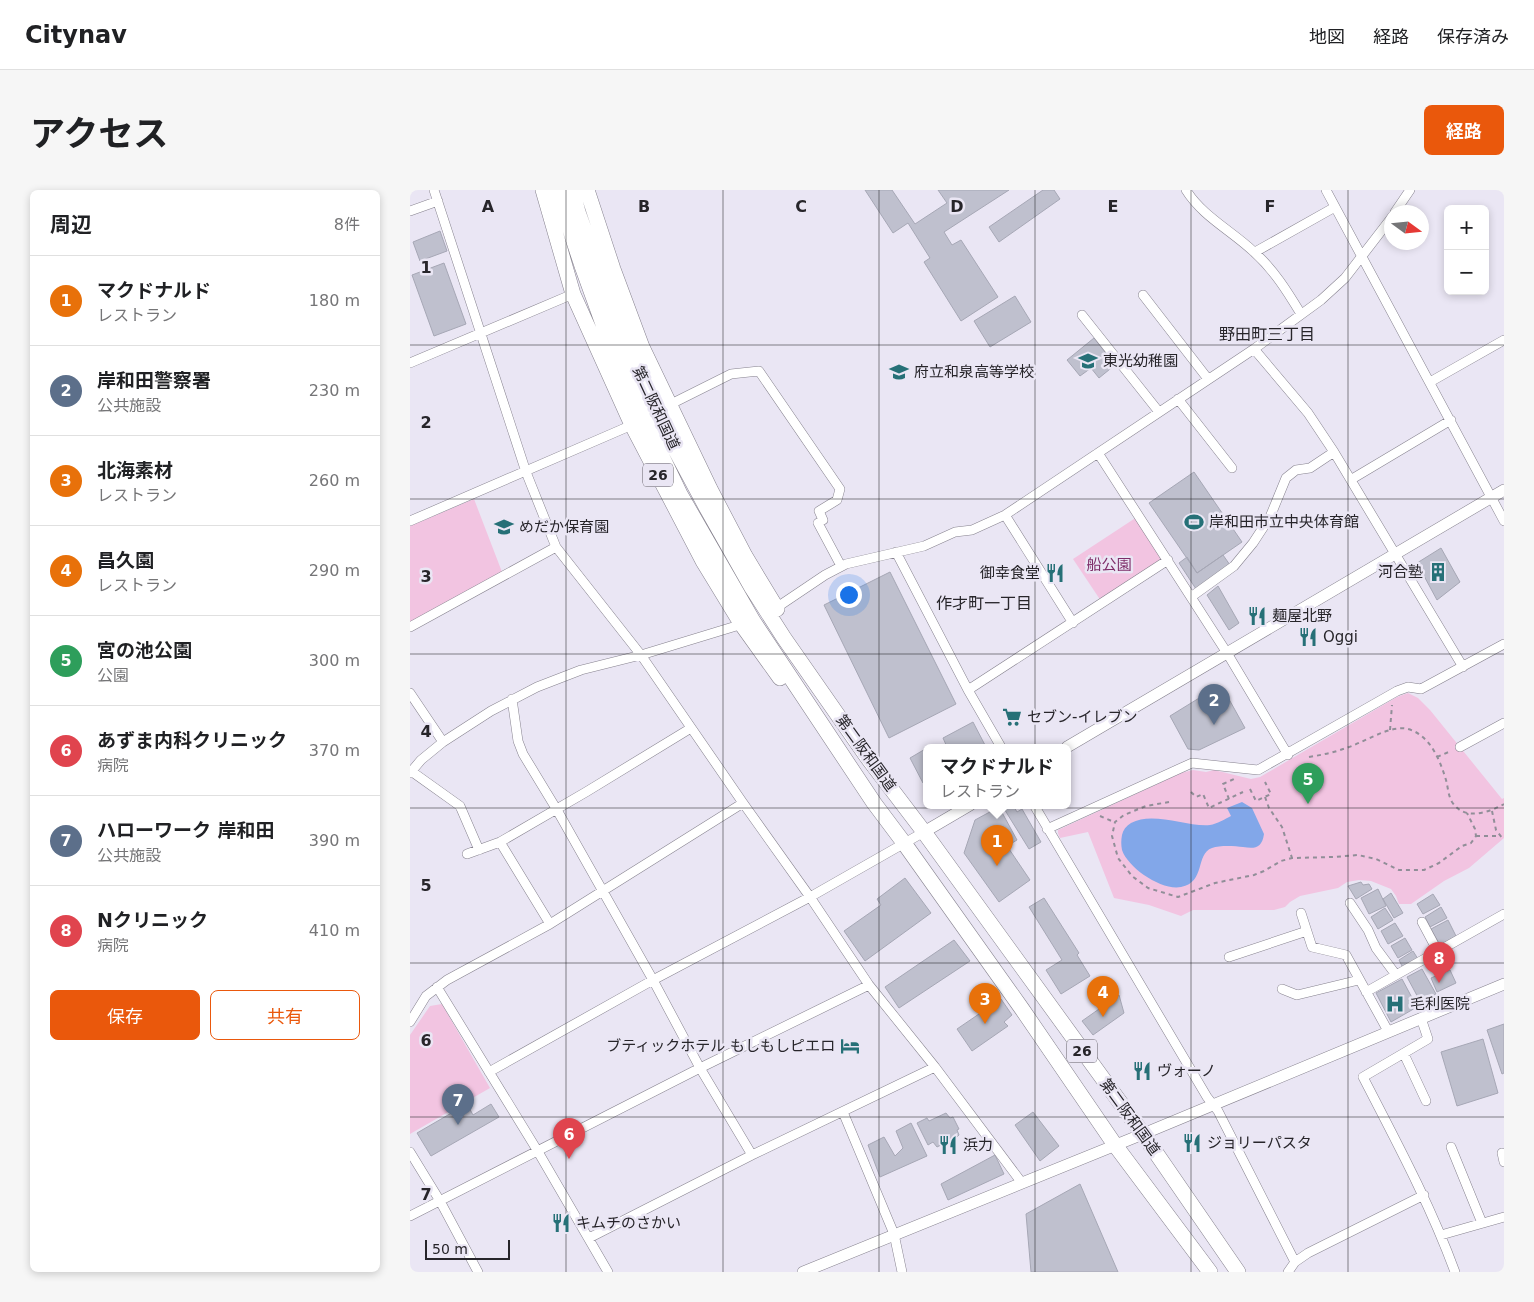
<!DOCTYPE html>
<html lang="ja">
<head>
<meta charset="utf-8">
<style>
  :root { --surface:#fff; --page:#f6f6f6; --text:#202124; --muted:#757577; --line:#e0e0e0; --accent:#ea580c }
  body { margin:0; font-family:"DejaVu Sans","Noto Sans JP",sans-serif; background:var(--page); color:var(--text) }
  .controls { position:absolute; right:15px; top:15px; display:grid; overflow:hidden; border-radius:8px; box-shadow:0 2px 8px #0003 }
  .controls button { width:45px; height:45px; display:grid; place-items:center; padding:0; border:0; border-bottom:1px solid var(--line); background:var(--surface); color:var(--text); font:25px sans-serif }
  .compass { position:absolute; left:974px; top:15px; width:45px; height:45px; border-radius:50%; background:var(--surface); box-shadow:0 2px 8px #0003; rotate:105deg }
  .scale { position:absolute; left:15px; bottom:12px; width:85px; box-sizing:border-box; padding-left:5px; border:2px solid #27252a; border-top:0; font-size:14px; line-height:18px; white-space:nowrap; color:#27252a; -webkit-text-stroke:4px #eae6f4; paint-order:stroke }
  .you { position:absolute; left:438px; top:404px; width:18px; height:18px; margin:-12px; border:4px solid #fff; border-radius:50%; background:#1a73e8; box-shadow:0 0 0 8px #1a73e833 }
  .badge { display:grid; place-items:center; width:32px; height:32px; border-radius:50%; background:var(--accent); color:#fff; font-size:16px; font-weight:700 }
  .pin { position:absolute; translate:-50% -41px; filter:drop-shadow(0 1px 2px #0008) }
  .pin::after { content:''; position:absolute; top:26px; width:18px; height:15px; background:inherit; clip-path:polygon(0 0,100% 0,50% 100%) }
  .popup { position:absolute; left:513px; top:554px; width:148px; height:65px; box-sizing:border-box; display:grid; place-content:center; border-radius:8px; background:var(--surface); filter:drop-shadow(0 1px 4px #0005); font-size:16px; white-space:nowrap; color:var(--muted) }
  .popup b { font-size:19px; color:var(--text) }
  .popup::after { content:''; position:absolute; left:50%; top:100%; margin-left:-10px; border:10px solid transparent; border-top-color:var(--surface) }
  .list { margin:0; padding:0; list-style:none }
  h2 { display:flex; justify-content:space-between; align-items:center; height:65px; margin:0; padding:0 20px; font-size:21px }
  h2 small { font-size:16px; font-weight:400; color:var(--muted) }
  .list li { display:grid; grid-template-columns:32px 1fr auto; gap:15px; align-items:center; box-sizing:border-box; height:90px; padding:0 20px; border-top:1px solid var(--line) }
  .list b { display:block; font-size:19px; white-space:nowrap }
  .list p { margin:0; font-size:16px; white-space:nowrap; color:var(--muted) }
  .list em { font-size:16px; font-style:normal; color:var(--muted) }
  .actions { display:flex; gap:10px; padding:15px 20px }
  .actions a { flex:1; padding:11px 0; border:1px solid var(--accent); border-radius:8px; text-align:center; font-size:18px; color:var(--accent) }
  .actions .main { background:var(--accent); color:#fff }
  .map { position:relative; flex:none; width:1094px; height:1082px; overflow:hidden; border-radius:8px }
  header { display:flex; align-items:center; gap:30px; box-sizing:border-box; height:70px; padding:0 25px; background:var(--surface); border-bottom:1px solid var(--line) }
  header strong { font-size:24px }
  nav { display:flex; gap:28px; margin-inline-start:auto; font-size:18px }
  .intro { display:flex; align-items:center; justify-content:space-between; box-sizing:border-box; height:120px; padding:0 30px }
  h1 { margin:0; font-size:35px }
  .button { padding:12px 22px; border-radius:8px; background:var(--accent); color:#fff; font-size:18px; font-weight:700 }
  main { display:flex; gap:30px; padding:0 30px }
  aside { flex:1; background:var(--surface); border-radius:8px; box-shadow:0 2px 8px #0003 }
  .map>svg:first-child { display:block }
</style>
</head>
<body>
<header>
<strong>Citynav</strong>
<nav><a>地図</a><a>経路</a><a>保存済み</a></nav>
</header>
<div class="intro"><h1>アクセス</h1><a class="button">経路</a></div>
<main>
<aside>
<h2>周辺<small>8件</small></h2>
<ul class="list">
<li><span class="badge" style="background:#e8710a">1</span><div><b>マクドナルド</b><p>レストラン</p></div><em>180 m</em></li>
<li><span class="badge" style="background:#5c6f8a">2</span><div><b>岸和田警察署</b><p>公共施設</p></div><em>230 m</em></li>
<li><span class="badge" style="background:#e8710a">3</span><div><b>北海素材</b><p>レストラン</p></div><em>260 m</em></li>
<li><span class="badge" style="background:#e8710a">4</span><div><b>昌久園</b><p>レストラン</p></div><em>290 m</em></li>
<li><span class="badge" style="background:#2e9e5b">5</span><div><b>宮の池公園</b><p>公園</p></div><em>300 m</em></li>
<li><span class="badge" style="background:#e0444e">6</span><div><b>あずま内科クリニック</b><p>病院</p></div><em>370 m</em></li>
<li><span class="badge" style="background:#5c6f8a">7</span><div><b>ハローワーク 岸和田</b><p>公共施設</p></div><em>390 m</em></li>
<li><span class="badge" style="background:#e0444e">8</span><div><b>Nクリニック</b><p>病院</p></div><em>410 m</em></li>
</ul>
<div class="actions"><a class="main">保存</a><a>共有</a></div>
</aside>
<div class="map">
<svg width="1094" height="1082" viewBox="0 0 1094 1082">
  <rect width="100%" height="100%" fill="#eae6f4"/>
  <path fill="#f2c4e1" d="M 64,309 L 92,382 L 0,432 L 0,336 Z
    M 727,327 L 754,369 L 691,411 L 663,369 Z
    M 998,503 L 1008,508 L 1020,520 L 1092,609 L 1094,608 L 1094,648 L 1059,678 L 1034,691 L 1001,714 L 989,714 L 986,706 L 981,699 L 961,691 L 949,690 L 937,692 L 928,698 L 890,706 L 880,712 L 875,717 L 864,720 L 783,720 L 771,726 L 739,715 L 704,708 L 678,642 L 650,648 L 648,643 L 648,640 L 771,583 L 783,580 L 796,582 L 804,580 L 841,589 L 850,587 L 987,507 Z
    M 32,814 L 80,898 L 0,944 L 0,845 L 20,816 Z"/>
  <path fill="#82a7e9" d="M 832,612 L 842,618 L 854,644 C 852,658 845,659 833,657 C 825,656 810,655 802,658 C 785,664 796,692 771,697 C 752,701 718,678 712,660 C 711,655 711,650 712,645 C 713,640 716,636 721,633 C 743,621 776,637 800,635 C 807,634 815,629 821,626 L 817,618 Z"/>
  <path fill="#bfc0ce" stroke="#a6a7b5" d="M 455,0 L 482,0 L 505,34 L 537,13 L 528,0 L 599,0 L 534,42 L 542,55 L 551,50 L 588,107 L 551,131 L 514,72 L 520,68 L 498,33 L 483,43 Z
    M 633,0 L 644,0 L 650,9 L 589,52 L 579,37 Z
    M 30,41 L 37,61 L 10,71 L 3,52 Z
    M 34,73 L 56,134 L 24,146 L 2,85 Z
    M 605,106 L 621,132 L 580,157 L 564,131 Z
    M 684,148 L 705,175 L 689,188 L 681,178 L 670,186 L 657,170 Z
    M 784,282 L 832,352 L 787,383 L 739,313 Z
    M 1031,358 L 1050,392 L 1027,410 L 1007,373 Z
    M 813,365 L 820,375 L 786,399 L 769,373 L 777,367 L 787,383 Z
    M 480,382 L 546,514 L 479,548 L 414,415 Z
    M 808,396 L 829,433 L 819,440 L 797,405 Z
    M 799,502 L 815,502 L 835,538 L 789,560 L 778,559 L 760,526 Z
    M 563,532 L 576,557 L 537,557 L 533,548 Z
    M 517,558 L 517,594 L 513,593 L 500,568 Z
    M 596,615 L 603,615 L 607,622 L 612,619 L 631,652 L 619,659 L 593,617 Z
    M 589,617 L 607,650 L 597,656 L 620,690 L 589,712 L 554,663 L 565,630 Z
    M 495,688 L 521,723 L 455,771 L 434,741 L 471,715 L 467,709 Z
    M 951,692 L 953,695 L 959,694 L 962,699 L 946,709 L 938,696 Z
    M 968,699 L 976,716 L 959,724 L 951,708 Z
    M 981,703 L 993,723 L 984,728 L 973,709 Z
    M 1023,704 L 1030,715 L 1013,724 L 1007,714 Z
    M 634,708 L 669,763 L 667,765 L 680,786 L 651,804 L 636,780 L 652,770 L 619,717 Z
    M 1031,717 L 1037,728 L 1020,737 L 1015,727 Z
    M 975,718 L 983,730 L 968,739 L 961,727 Z
    M 1038,730 L 1046,746 L 1030,755 L 1021,739 Z
    M 985,733 L 993,746 L 978,754 L 971,741 Z
    M 995,748 L 1002,760 L 988,768 L 981,756 Z
    M 544,750 L 560,771 L 489,818 L 475,797 Z
    M 1003,761 L 1008,769 L 993,778 L 989,770 Z
    M 1012,779 L 1026,804 L 1011,813 L 997,787 Z
    M 1040,780 L 1046,793 L 1027,802 L 1021,788 Z
    M 992,789 L 1007,817 L 981,832 L 966,803 Z
    M 709,805 L 714,823 L 683,845 L 672,831 Z
    M 591,809 L 602,825 L 594,832 L 598,836 L 562,861 L 547,839 Z
    M 1094,834 L 1094,883 L 1092,884 L 1077,840 Z
    M 1073,849 L 1088,903 L 1047,916 L 1031,862 Z
    M 57,914 L 63,925 L 81,914 L 89,927 L 21,966 L 7,943 Z
    M 623,922 L 649,956 L 630,971 L 605,935 Z
    M 536,923 L 540,928 L 543,927 L 549,939 L 547,940 L 549,945 L 547,947 L 527,957 L 523,952 L 518,955 L 507,933 L 517,928 L 519,931 Z
    M 501,933 L 517,966 L 470,987 L 458,955 L 474,947 L 485,966 L 493,958 L 486,941 Z
    M 585,965 L 594,984 L 538,1010 L 531,994 Z
    M 670,994 L 708,1082 L 621,1082 L 616,1024 Z"/>
  <g fill="none" stroke-linecap="round" stroke-linejoin="round">
    <g stroke="#86828e" stroke-width="10">
      <path id="minor" d="M 24,0 L 116,282 L 146,357 L 231,465 L 333,613 L 400,707 L 459,795 L 525,877 L 612,993
        M 776,0 C 792,26 822,41 844,62 C 864,80 877,101 891,124
        M 916,0 L 1094,331
        M 0,21 L 28,11
        M 985,22 L 1000,0
        M 845,62 L 925,17
        M 733,105 L 798,189
        M 672,125 L 749,222
        M 844,159 L 898,223 L 924,262 L 1053,477
        M 0,173 L 163,104
        M 1020,192 L 1094,150
        M 768,209 L 822,278
        M 259,215 L 321,184 L 349,181 L 430,299 L 427,310 L 409,321 L 413,330 L 408,333 L 431,376
        M 688,263 L 817,463 L 878,565
        M 942,289 L 1041,230
        M 595,325 L 663,433
        M 0,331 L 222,235
        M 486,362 L 558,500 L 591,557
        M 781,407 L 824,376 L 843,353 L 860,327 L 876,288 L 886,280 L 900,278 L 924,262
        M 363,420 L 415,385 L 436,374 L 514,356 L 545,342 L 562,340 L 595,325 L 844,159 L 911,110 L 935,88 L 982,27
        M 0,437 L 146,357
        M 558,500 L 758,370
        M 0,503 L 33,552
        M 102,509 L 108,551 L 113,564 L 147,620 L 243,790 L 290,878 L 342,965
        M 1050,557 L 1094,533
        M 1,581 L 50,616 L 69,660
        M 0,583 L 11,570 L 33,552 L 81,521 L 127,497 L 171,480 L 231,465 L 336,433
        M 624,615 L 797,907 L 808,921 L 885,1072
        M 637,639 L 782,573 L 848,580 L 987,501 L 998,497 L 1011,499 L 1094,454
        M 90,652 L 140,734
        M 57,664 L 90,652 L 176,602 L 281,538
        M 940,713 L 958,740 L 966,758 L 986,785
        M 891,723 L 902,757 L 936,765 L 978,841
        M 1012,732 L 1028,762
        M 819,767 L 897,741
        M 27,797 L 127,960 L 198,1082
        M 872,799 L 887,805 L 949,790
        M 956,802 L 1094,724
        M 1011,828 L 1018,849 L 953,887 C 986,951 1020,1014 1045,1082
        M 0,832 L 16,806 L 37,790 L 140,734 L 333,613
        M 994,864 L 1016,911
        M 79,882 L 243,790 L 400,707 L 514,642
        M 433,922 L 484,1044 L 492,1082
        M 1041,957 L 1072,1033
        M 0,962 L 30,1011 L 68,1082
        M 1092,963 L 1094,972
        M 0,1026 L 290,878 L 459,795
        M 1031,1045 L 1094,1027
        M 179,1048 L 342,965 L 525,877
        M 878,1082 L 885,1072 L 898,1063 L 1014,1005"/>
    </g>
    <g stroke="#86828e" stroke-width="12">
      <path id="tertiary" d="M 657,557 L 1094,300
        M 514,642 L 560,615
        M 393,1082 L 733,944 L 1094,794"/>
    </g>
    <g stroke="#86828e" stroke-width="16">
      <path id="trunk" d="M 133,0 L 163,104 L 222,235 L 293,371 L 332,435 L 370,488
        M 147,0 L 172,76 L 198,148 L 235,231 L 270,304 L 343,431 L 464,613 L 494,653 L 612,819 L 705,955 L 800,1082
        M 162,0 L 168,22 L 213,148 L 258,246 L 295,315 L 342,398 L 374,448 L 457,567 L 514,642 L 733,944 L 828,1082
        M 177,0 L 203,79 L 232,157 L 300,299 L 335,366 L 367,419"/>
    </g>
    <path stroke="#918e98" stroke-width="2" stroke-dasharray="4 4" stroke-linecap="butt" d="M 980,540 L 982,515
      M 899,567 C 911,565 922,563 933,559 C 952,554 980,534 998,539 C 1020,545 1030,570 1036,590 C 1038,597 1038,605 1042,612 C 1054,631 1078,623 1094,614
      M 1027,567 L 1041,561
      M 840,599 L 846,611 L 861,604 L 855,592
      M 781,602 L 786,607 L 793,604 L 799,618 L 833,602
      M 855,607 L 859,618 L 872,637 L 882,668
      M 819,609 L 813,594 L 824,589
      M 759,612 L 736,616 L 714,625 L 705,632 L 702,646 L 708,668 L 722,686 L 738,698 L 768,707 L 805,693 L 844,685 L 854,681 L 871,671 L 882,668 L 924,667 L 948,665 L 966,669 L 989,680 L 1014,680 L 1029,673 L 1052,656 L 1061,653 L 1066,646 L 1065,639 L 1057,623
      M 1082,621 L 1086,640 L 1093,649
      M 690,626 L 704,632
      M 1066,646 L 1090,646"/>
    <use href="#minor" stroke="#fff" stroke-width="9"/>
    <use href="#tertiary" stroke="#fff" stroke-width="11"/>
    <use href="#trunk" stroke="#fff" stroke-width="15"/>
  </g>
  <path fill="none" stroke="#27252a" stroke-width="1" stroke-opacity="0.55" d="M 156,0 L 156,1082M 313,0 L 313,1082M 469,0 L 469,1082M 625,0 L 625,1082M 781,0 L 781,1082M 938,0 L 938,1082M 0,155 L 1094,155M 0,309 L 1094,309M 0,464 L 1094,464M 0,618 L 1094,618M 0,773 L 1094,773M 0,927 L 1094,927"/>
  <defs>
    <g id="school-bare" transform="scale(1.5)"><path d="M0-5L7-2L0 1L-7-2ZM-4 1L0 2.5L4 1V4Q0 6-4 4Z" fill="#267077" stroke="#eae6f4" stroke-width="2.5" paint-order="stroke"/></g>
    <g id="stadium-bare" transform="scale(1.5)"><path d="M0-5a6.5 5 0 1 0 0 10a6.5 5 0 1 0 0-10ZM-3.5-1.8h7v3.6h-7Z" fill="#267077" stroke="#eae6f4" stroke-width="2.5" paint-order="stroke"/></g>
    <g id="building-bare" transform="scale(1.5)"><path d="M-4-6H4V6H1V3H-1V6H-4ZM-2.5-4.3h1.7v1.8h-1.7ZM.8-4.3h1.7v1.8H.8ZM-2.5-1h1.7V.8h-1.7ZM.8-1h1.7V.8H.8Z" fill="#267077" stroke="#eae6f4" stroke-width="2.5" paint-order="stroke"/></g>
    <g id="restaurant-bare" transform="scale(1.5)"><path d="M-5-6h1v4h1v-4h1v4h1v-4h1v5L-1.5 .5V6h-2V.5L-5-1ZM5-6V6H3V1.5H1.5Q1.5-4 5-6Z" fill="#267077" stroke="#eae6f4" stroke-width="2.5" paint-order="stroke"/></g>
    <g id="supermarket-bare" transform="scale(1.5)"><path d="M-6-5.5h2.5l.6 2H6L4.5 2H-2.5L-4.4-4H-6ZM-1.5 3.2a1.3 1.3 0 1 0 .1 0ZM3 3.2a1.3 1.3 0 1 0 .1 0Z" fill="#267077" stroke="#eae6f4" stroke-width="2.5" paint-order="stroke"/></g>
    <g id="hospital-bare" transform="scale(1.5)"><path d="M-5-5h3v3.5h4V-5h3V5h-3V1.5h-4V5h-3Z" fill="#267077" stroke="#eae6f4" stroke-width="2.5" paint-order="stroke"/></g>
    <g id="hotel-bare" transform="scale(1.5)"><path d="M-6-4.5h1.5V1H6V5H4.5V3h-9V5H-6ZM-4 0a1.8 1.8 0 1 1 3.6 0ZM.5 0V-2.5h3Q6-2.5 6 0Z" fill="#267077" stroke="#eae6f4" stroke-width="2.5" paint-order="stroke"/></g>
  </defs>
  <g fill-rule="evenodd">
    <use href="#school-bare" x="678" y="171"/>
    <use href="#school-bare" x="489" y="182"/>
    <use href="#stadium-bare" x="784" y="332"/>
    <use href="#school-bare" x="94" y="337"/>
    <use href="#building-bare" x="1028" y="382"/>
    <use href="#restaurant-bare" x="645" y="383"/>
    <use href="#restaurant-bare" x="847" y="426"/>
    <use href="#restaurant-bare" x="898" y="447"/>
    <use href="#supermarket-bare" x="602" y="527"/>
    <use href="#hospital-bare" x="985" y="814"/>
    <use href="#hotel-bare" x="440" y="856"/>
    <use href="#restaurant-bare" x="732" y="881"/>
    <use href="#restaurant-bare" x="782" y="953"/>
    <use href="#restaurant-bare" x="538" y="955"/>
    <use href="#restaurant-bare" x="151" y="1033"/>
  </g>
  <g text-anchor="middle" dominant-baseline="central" stroke-width="5" stroke-linejoin="round" paint-order="stroke">
    <g fill="#eae6f4" stroke="#625f67" stroke-width="1">
      <rect x="233" y="273.5" width="30" height="23" rx="4"/>
      <rect x="657" y="849.5" width="30" height="23" rx="4"/>
    </g>
    <g font-size="14" font-weight="bold" fill="#27252a">
      <text x="248" y="285">26</text>
      <text x="672" y="861">26</text>
    </g>
    <g font-size="15" fill="#27252a" stroke="#eae6f4" text-anchor="start">
      <text x="693" y="171">東光幼稚園</text>
      <text x="504" y="182">府立和泉高等学校</text>
      <text x="799" y="332">岸和田市立中央体育館</text>
      <text x="109" y="337">めだか保育園</text>
      <text x="1013" y="382" text-anchor="end">河合塾</text>
      <text x="630" y="383" text-anchor="end">御幸食堂</text>
      <text x="862" y="426">麺屋北野</text>
      <text x="913" y="447">Oggi</text>
      <text x="617" y="527">セブン-イレブン</text>
      <text x="1000" y="814">毛利医院</text>
      <text x="425" y="856" text-anchor="end">ブティックホテル もしもしピエロ</text>
      <text x="747" y="881">ヴォーノ</text>
      <text x="797" y="953">ジョリーパスタ</text>
      <text x="553" y="955">浜力</text>
      <text x="166" y="1033">キムチのさかい</text>
    </g>
    <g font-size="15" fill="#27252a" stroke="#eae6f4">
      <text transform="translate(246 218) rotate(65)">第二阪和国道</text>
      <text transform="translate(456 563) rotate(54)">第二阪和国道</text>
      <text transform="translate(720 927) rotate(54)">第二阪和国道</text>
    </g>
    <g font-size="15" fill="#7e2c68" stroke="#eae6f4">
      <text x="699" y="375">船公園</text>
    </g>
    <g font-size="16" fill="#27252a" stroke="#eae6f4">
      <text x="857" y="144">野田町三丁目</text>
      <text x="574" y="413">作才町一丁目</text>
    </g>
  </g>
  <g font-size="16" text-anchor="middle" font-weight="bold" fill="#27252a" stroke="#eae6f4" stroke-width="5" stroke-linejoin="round" paint-order="stroke">
    <text x="78" y="22">A</text>
    <text x="234" y="22">B</text>
    <text x="391" y="22">C</text>
    <text x="547" y="22">D</text>
    <text x="703" y="22">E</text>
    <text x="860" y="22">F</text>
    <text x="16" y="83">1</text>
    <text x="16" y="238">2</text>
    <text x="16" y="392">3</text>
    <text x="16" y="547">4</text>
    <text x="16" y="701">5</text>
    <text x="16" y="856">6</text>
    <text x="16" y="1010">7</text>
  </g>
</svg>
<div class="controls">
<button>+</button>
<button>−</button>
</div>
<svg class="compass" viewBox="-18 -18 36 36"><path d="M0-13l5 13h-10z" fill="#e53935"/><path d="M0 13l5-13h-10z" fill="#757577"/></svg>
<div class="scale">50 m</div>
<div class="you"></div>
<div class="pin badge" style="left:587px;top:676px;background:#e8710a">1</div>
<div class="popup"><b>マクドナルド</b>レストラン</div>
<div class="pin badge" style="left:804px;top:535px;background:#5c6f8a">2</div>
<div class="pin badge" style="left:575px;top:834px;background:#e8710a">3</div>
<div class="pin badge" style="left:693px;top:827px;background:#e8710a">4</div>
<div class="pin badge" style="left:898px;top:614px;background:#2e9e5b">5</div>
<div class="pin badge" style="left:159px;top:969px;background:#e0444e">6</div>
<div class="pin badge" style="left:48px;top:935px;background:#5c6f8a">7</div>
<div class="pin badge" style="left:1029px;top:793px;background:#e0444e">8</div>
</div>
</main>
</body>
</html>
